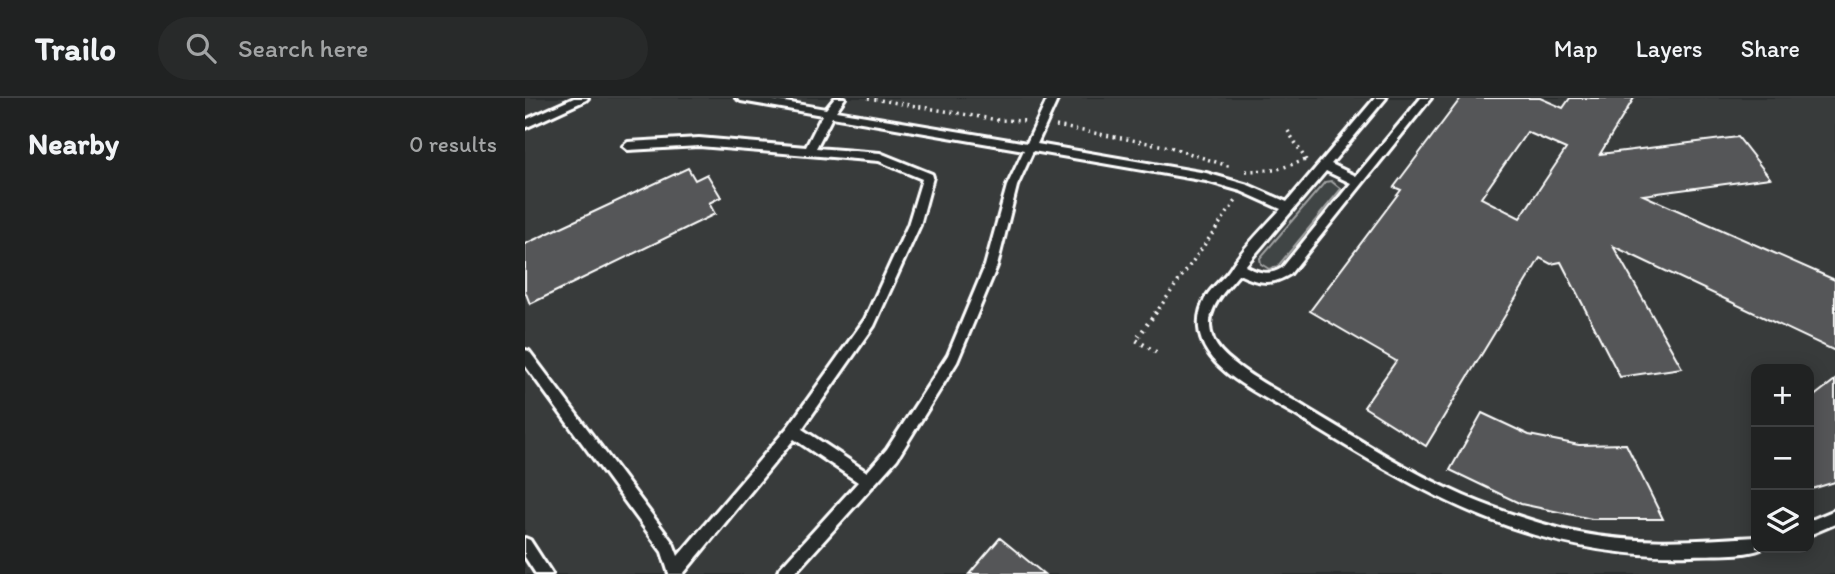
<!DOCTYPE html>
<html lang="en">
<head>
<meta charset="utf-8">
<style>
  :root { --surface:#202222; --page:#282a2a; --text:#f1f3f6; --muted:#a2a4a5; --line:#3d3f40 }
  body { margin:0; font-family:Itim,sans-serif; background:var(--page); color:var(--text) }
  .controls { position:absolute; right:21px; bottom:21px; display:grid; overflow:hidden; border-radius:14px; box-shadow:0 4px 18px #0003 }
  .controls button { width:63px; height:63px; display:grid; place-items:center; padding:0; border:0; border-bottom:2px solid var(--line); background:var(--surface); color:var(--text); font:35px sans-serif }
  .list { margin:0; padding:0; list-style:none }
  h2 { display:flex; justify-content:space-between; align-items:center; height:91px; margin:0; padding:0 28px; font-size:30px }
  h2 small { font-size:23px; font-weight:400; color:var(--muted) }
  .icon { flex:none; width:38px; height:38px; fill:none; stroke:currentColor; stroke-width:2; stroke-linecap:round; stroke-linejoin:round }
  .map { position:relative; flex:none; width:1310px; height:476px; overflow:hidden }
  header { display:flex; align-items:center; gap:42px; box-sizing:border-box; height:98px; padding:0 35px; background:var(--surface); border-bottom:2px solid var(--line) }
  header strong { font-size:33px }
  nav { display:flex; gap:38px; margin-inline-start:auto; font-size:24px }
  .search { width:490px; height:63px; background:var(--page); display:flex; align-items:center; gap:18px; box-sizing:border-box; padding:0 24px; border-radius:38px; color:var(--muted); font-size:26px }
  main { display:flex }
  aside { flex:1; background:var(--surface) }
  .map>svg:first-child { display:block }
</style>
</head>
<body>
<header>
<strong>Trailo</strong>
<div class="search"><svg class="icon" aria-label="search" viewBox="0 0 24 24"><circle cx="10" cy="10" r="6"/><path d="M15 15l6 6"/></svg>Search here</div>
<nav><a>Map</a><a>Layers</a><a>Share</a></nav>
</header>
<main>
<aside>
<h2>Nearby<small>0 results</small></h2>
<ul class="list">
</ul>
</aside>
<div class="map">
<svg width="1310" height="476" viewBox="0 0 1310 476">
  <rect width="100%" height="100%" fill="#2a2d2e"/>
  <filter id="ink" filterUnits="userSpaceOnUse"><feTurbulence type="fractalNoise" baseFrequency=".0143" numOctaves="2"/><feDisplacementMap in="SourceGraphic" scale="14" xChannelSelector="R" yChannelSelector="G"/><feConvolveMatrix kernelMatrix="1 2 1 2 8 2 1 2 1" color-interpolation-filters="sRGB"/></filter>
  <g filter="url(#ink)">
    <path fill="#373a3b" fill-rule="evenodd" d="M 0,0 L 1310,0 L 1310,476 L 0,476 ZM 1231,271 L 1284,271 L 1284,450 L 1231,450 Z"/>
    <path fill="#414445" stroke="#a0a2a2" stroke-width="2" d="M 806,83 L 816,91 L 753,168 L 744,171 L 736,166 L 735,160 L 800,84 Z"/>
    <path fill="#555758" stroke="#fff" stroke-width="2" fill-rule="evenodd" d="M 936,0 L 1015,0 L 1038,10 L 1045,0 L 1109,0 L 1075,56 L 1213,39 L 1245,80 L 1118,97 L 1310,182 L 1310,253 L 1088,148 L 1157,270 L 1095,279 L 1036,164 L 1026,166 L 1015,160 L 901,348 L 839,309 L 871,263 L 785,213 L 876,92 L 869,89 ZM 1002,34 L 1041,51 L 995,120 L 956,100 Z
      M 163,70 L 170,82 L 182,76 L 196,99 L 184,105 L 190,116 L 5,206 L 0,193 L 0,146 Z
      M 1310,282 L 1310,384 L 1284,392 L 1284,302 Z
      M 957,315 L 1004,337 L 1054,347 L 1101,346 L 1138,421 L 1067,421 L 996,406 L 925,372 Z
      M 475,440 L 519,476 L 444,476 Z"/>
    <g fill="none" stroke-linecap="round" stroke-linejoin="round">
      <g stroke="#fff" stroke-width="6">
        <path id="lane" d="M 49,0 L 63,0 L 61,2 L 0,30 L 0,22 Z
          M 211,0 L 236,0 L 301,11 L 310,0 L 320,0 L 311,13 L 502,45 L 523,0 L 533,0 L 512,46 L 681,75 L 723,87 L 762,104 L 850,0 L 861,0 L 806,66 L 831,78 L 896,0 L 906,0 L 765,176 C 747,188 732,185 714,176 C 698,195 677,214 688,241 C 692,251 701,259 709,265 C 731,283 757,295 781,310 C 833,341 884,374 939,398 C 972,412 1006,423 1040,432 C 1103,447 1167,443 1231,439 L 1231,450 L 1236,451 C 1219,458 1187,456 1167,457 C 1010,462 897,396 769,316 C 737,297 677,272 674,230 C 673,220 676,208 681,199 C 687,189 698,181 705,171 C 717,151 739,130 756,111 L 716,93 L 681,83 L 508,53 L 492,88 L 472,168 L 432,264 L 372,361 L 269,476 L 252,476 L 254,471 L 333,384 L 269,341 L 158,476 L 144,476 L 137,454 L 0,267 L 0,252 L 4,253 L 148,445 L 153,458 L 263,329 L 340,221 L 383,127 L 397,81 L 354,63 L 174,48 L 103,52 L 98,48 L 103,44 L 174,40 L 281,49 L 297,17 L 216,3 ZM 307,19 L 499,52 L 482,88 L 460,168 L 423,257 L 362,351 L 342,374 L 277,331 L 349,228 L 395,127 L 408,79 L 407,76 L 355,55 L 291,50 ZM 801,73 L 826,85 L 757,170 C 744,178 734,175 720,168 Z
          M 1310,412 L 1310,426 L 1284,437 L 1284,423 Z
          M 0,440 L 5,442 L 27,476 L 11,476 L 0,459 Z"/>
      </g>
      <path stroke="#fff" stroke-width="3.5" stroke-dasharray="2 4.5" stroke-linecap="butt" d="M 343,0 L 473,22 L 503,23
        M 531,28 L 645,49 L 706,69
        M 763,33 L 781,62
        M 721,73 L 750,72 L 781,62
        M 630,216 L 713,100"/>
      <path stroke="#fff" stroke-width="4.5" stroke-dasharray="2 5" stroke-linecap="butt" d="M 631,214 L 611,242 L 634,256"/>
      <use href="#lane" fill="#2a2d2e" fill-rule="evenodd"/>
    </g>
  </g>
</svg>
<div class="controls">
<button>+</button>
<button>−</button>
<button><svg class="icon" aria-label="layers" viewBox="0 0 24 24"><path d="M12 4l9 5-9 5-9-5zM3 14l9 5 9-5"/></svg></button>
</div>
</div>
</main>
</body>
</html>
